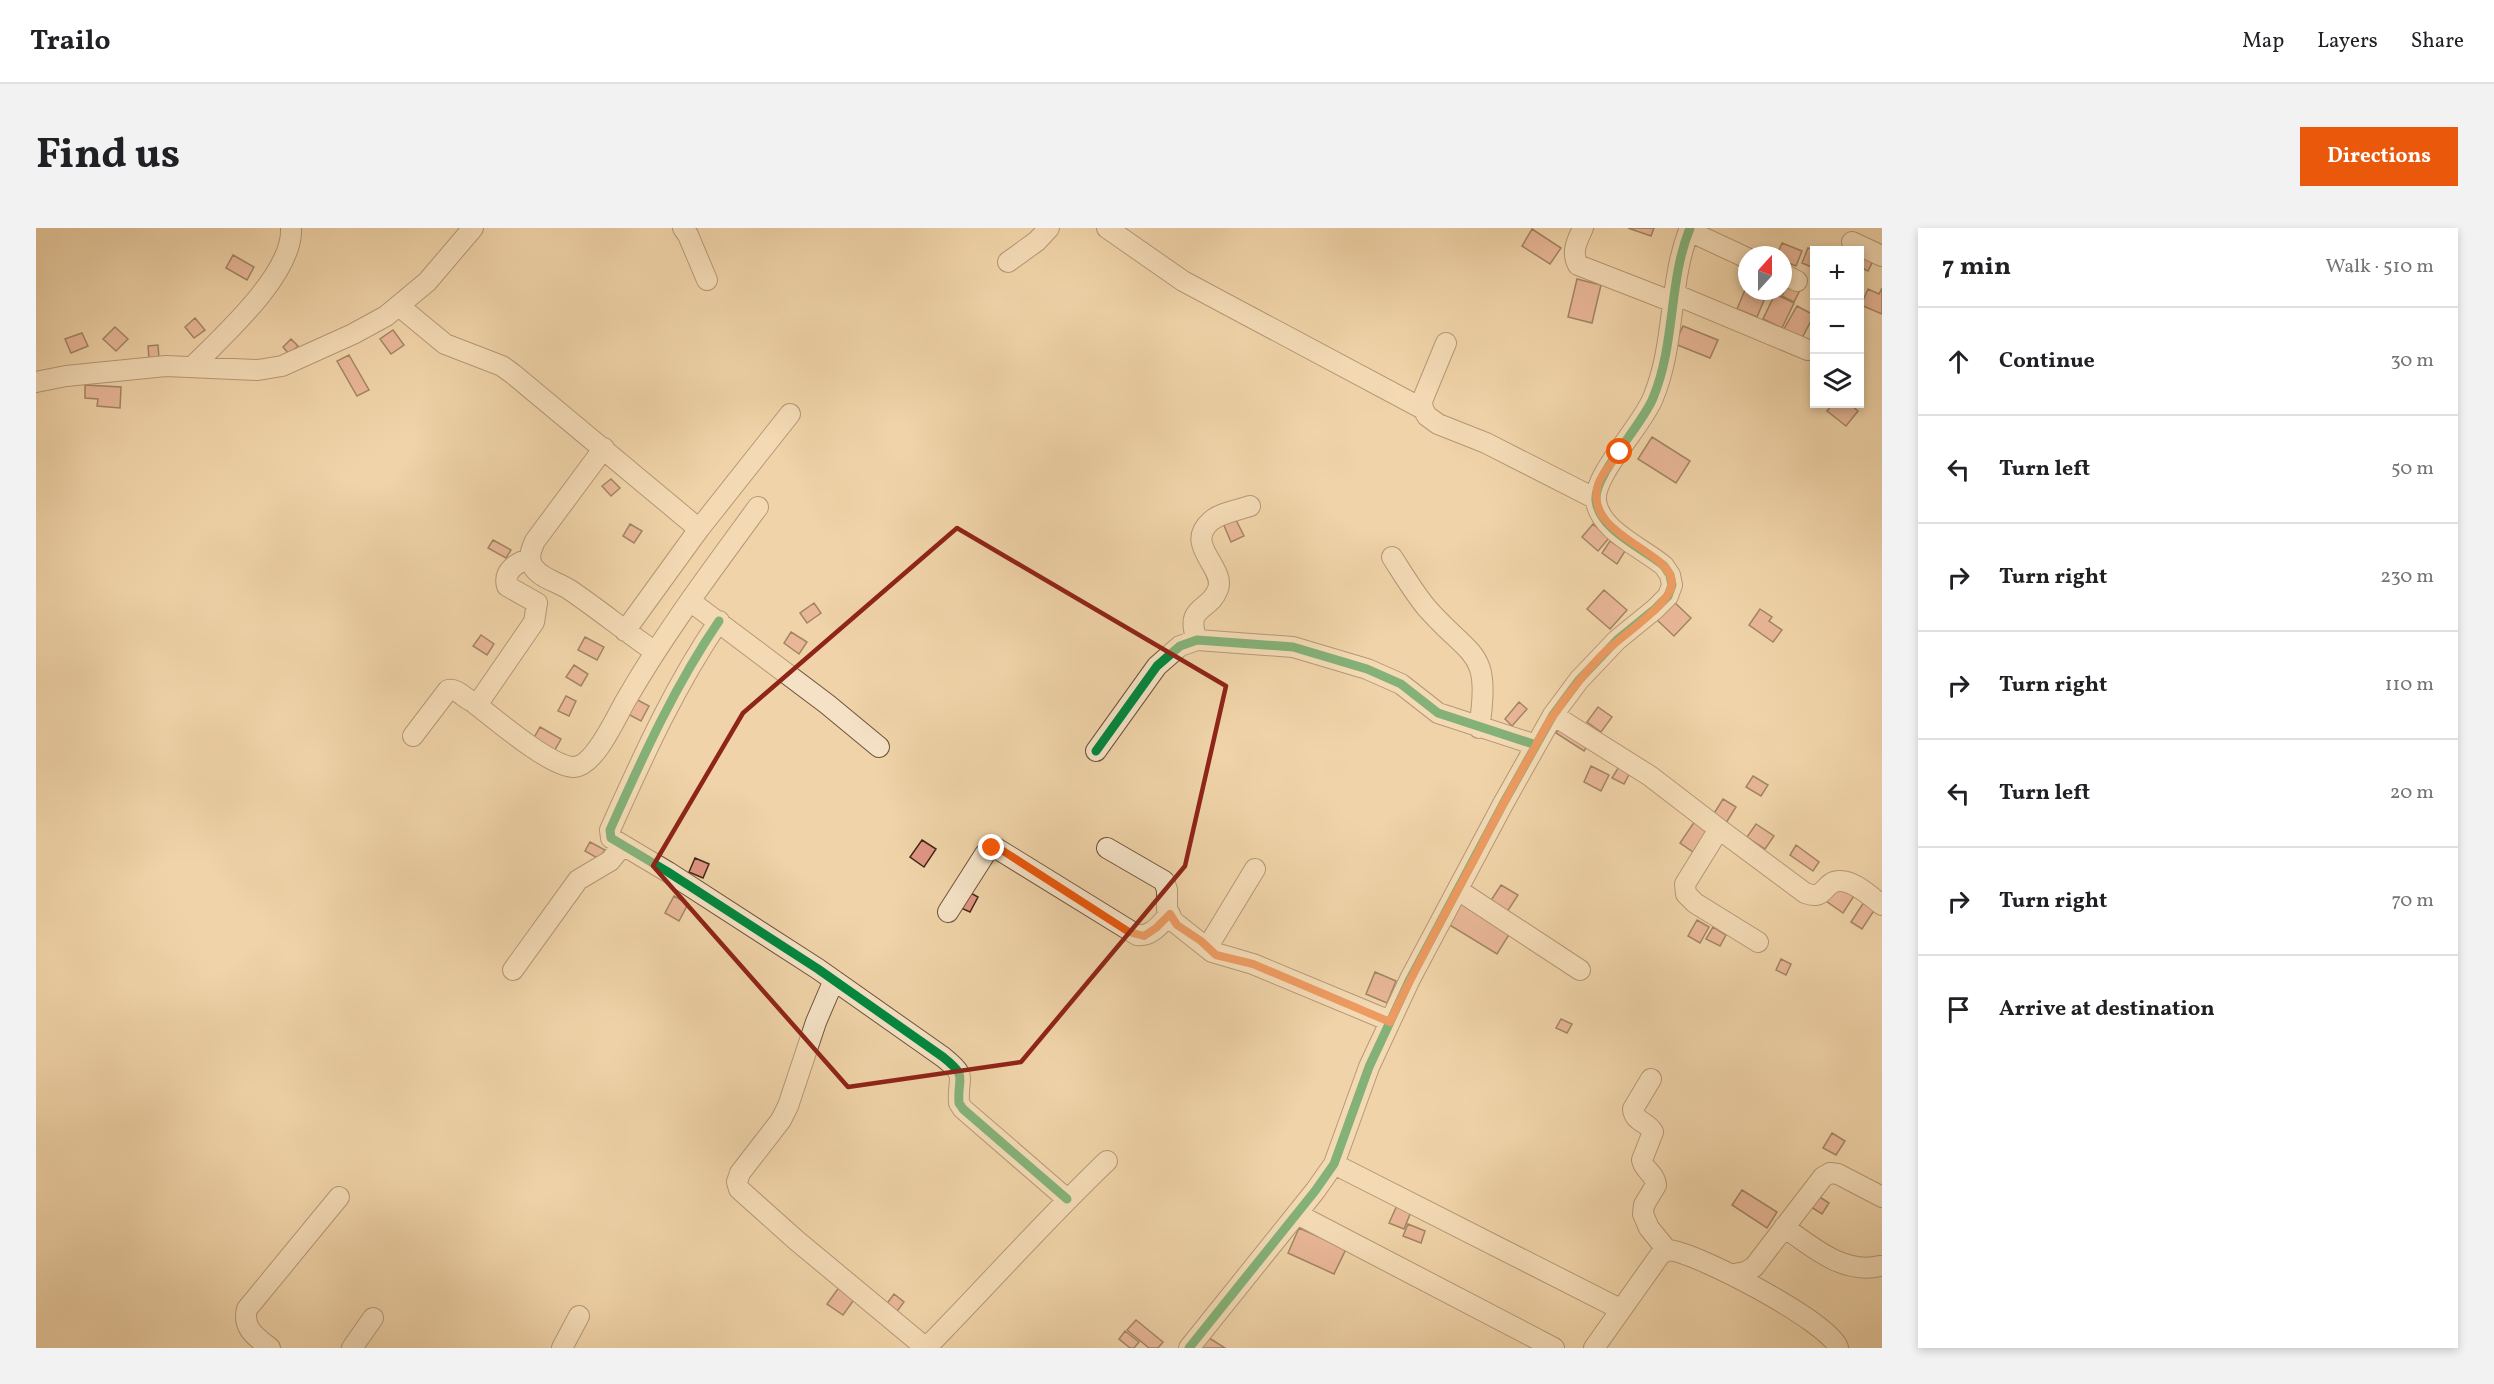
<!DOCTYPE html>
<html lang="en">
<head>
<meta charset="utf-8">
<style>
  :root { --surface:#fff; --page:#f2f2f2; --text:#202124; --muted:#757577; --line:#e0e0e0; --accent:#ea580c }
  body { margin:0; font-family:Vollkorn,serif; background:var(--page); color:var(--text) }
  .controls { position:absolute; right:18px; top:18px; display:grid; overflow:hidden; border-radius:0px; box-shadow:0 3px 9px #0003 }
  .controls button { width:54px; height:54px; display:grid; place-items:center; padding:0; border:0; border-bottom:2px solid var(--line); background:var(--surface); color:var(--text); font:30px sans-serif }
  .compass { position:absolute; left:1702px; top:18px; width:54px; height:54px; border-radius:50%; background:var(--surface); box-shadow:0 3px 9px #0003; rotate:21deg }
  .stop { position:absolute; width:18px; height:18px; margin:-14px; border:4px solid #ea580c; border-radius:50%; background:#fff }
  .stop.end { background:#ea580c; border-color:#fff; box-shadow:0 2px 6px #0008 }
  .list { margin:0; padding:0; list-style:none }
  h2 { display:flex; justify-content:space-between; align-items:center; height:78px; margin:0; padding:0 24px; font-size:26px }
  h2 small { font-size:20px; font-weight:400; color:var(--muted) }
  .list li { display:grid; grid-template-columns:39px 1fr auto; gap:18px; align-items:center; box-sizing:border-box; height:108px; padding:0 24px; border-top:2px solid var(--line) }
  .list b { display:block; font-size:22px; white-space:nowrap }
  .list em { font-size:20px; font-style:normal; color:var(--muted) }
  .icon { flex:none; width:33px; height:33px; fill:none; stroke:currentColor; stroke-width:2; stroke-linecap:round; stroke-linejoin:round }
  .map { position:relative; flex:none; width:1846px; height:1120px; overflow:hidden; border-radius:0px }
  header { display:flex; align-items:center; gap:36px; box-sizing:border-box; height:84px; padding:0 30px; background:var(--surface); border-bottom:2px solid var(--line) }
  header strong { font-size:28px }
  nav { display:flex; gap:33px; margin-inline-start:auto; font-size:21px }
  .intro { display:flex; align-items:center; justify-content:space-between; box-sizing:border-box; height:144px; padding:0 36px }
  h1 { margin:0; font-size:42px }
  .button { padding:15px 27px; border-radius:0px; background:var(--accent); color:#fff; font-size:21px; font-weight:700 }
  main { display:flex; gap:36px; padding:0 36px }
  aside { flex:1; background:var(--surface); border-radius:0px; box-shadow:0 3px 9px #0003 }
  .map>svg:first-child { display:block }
</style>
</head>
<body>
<header>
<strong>Trailo</strong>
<nav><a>Map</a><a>Layers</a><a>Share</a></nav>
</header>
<div class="intro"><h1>Find us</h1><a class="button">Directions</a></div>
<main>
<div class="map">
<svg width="1846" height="1120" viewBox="0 0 1846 1120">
  <rect width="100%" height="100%" fill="#f0d3a8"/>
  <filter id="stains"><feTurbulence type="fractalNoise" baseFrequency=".00333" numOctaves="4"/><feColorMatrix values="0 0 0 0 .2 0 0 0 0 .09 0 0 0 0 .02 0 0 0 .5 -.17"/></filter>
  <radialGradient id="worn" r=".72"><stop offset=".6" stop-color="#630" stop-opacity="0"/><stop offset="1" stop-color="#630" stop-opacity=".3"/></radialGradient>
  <path fill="#e09584" stroke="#422716" stroke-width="1.5" d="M 1592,0 L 1618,0 L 1615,8 Z
    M 1496,1 L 1525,20 L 1514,36 L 1486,18 Z
    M 1746,15 L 1766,23 L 1760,38 L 1747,33 L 1747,27 L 1741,27 Z
    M 1772,20 L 1779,22 L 1778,40 L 1766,35 Z
    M 1824,24 L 1840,27 L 1832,43 L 1824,39 Z
    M 197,27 L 218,39 L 211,52 L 190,40 Z
    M 1541,51 L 1565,57 L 1556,95 L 1532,89 Z
    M 1753,54 L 1765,60 L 1758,74 L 1746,68 Z
    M 1711,57 L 1711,63 L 1731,65 L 1721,89 L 1701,81 Z
    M 1846,60 L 1846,86 L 1825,77 L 1832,61 L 1843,66 Z
    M 1739,66 L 1758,75 L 1746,100 L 1727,91 Z
    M 1761,78 L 1778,87 L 1766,110 L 1748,101 Z
    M 159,90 L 169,102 L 158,110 L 149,99 Z
    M 1647,98 L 1682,112 L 1674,130 L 1639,116 Z
    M 79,99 L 92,111 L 80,123 L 67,111 Z
    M 357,102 L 368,117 L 355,126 L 344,111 Z
    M 46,105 L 52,118 L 35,125 L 29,111 Z
    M 255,111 L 262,118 L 253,126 L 247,119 Z
    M 122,117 L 123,130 L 113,131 L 112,118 Z
    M 313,127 L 333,162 L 321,168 L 301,133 Z
    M 49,157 L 85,159 L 84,180 L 61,178 L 62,171 L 49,170 Z
    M 1797,176 L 1814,176 L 1822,183 L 1810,198 L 1791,183 Z
    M 1616,209 L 1654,233 L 1640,255 L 1602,231 Z
    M 575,251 L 584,260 L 575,268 L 566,258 Z
    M 1198,288 L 1208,308 L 1195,314 L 1186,293 Z
    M 594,296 L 606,303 L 598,315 L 587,308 Z
    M 1557,296 L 1573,310 L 1562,323 L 1546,309 Z
    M 457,312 L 475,322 L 470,330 L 452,320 Z
    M 1574,313 L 1589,323 L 1581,336 L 1566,325 Z
    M 1568,362 L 1591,382 L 1574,401 L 1551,381 Z
    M 1637,373 L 1655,390 L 1638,408 L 1620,391 Z
    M 778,375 L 785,385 L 771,395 L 764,385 Z
    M 1724,381 L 1736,389 L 1733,393 L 1746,402 L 1737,414 L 1713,397 Z
    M 755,404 L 771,414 L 763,426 L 748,415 Z
    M 445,407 L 458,416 L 451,427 L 437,418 Z
    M 549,409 L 568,419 L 561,432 L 542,422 Z
    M 538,437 L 552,446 L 545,458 L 530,449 Z
    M 530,468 L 540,473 L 533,488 L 522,483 Z
    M 598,470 L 613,478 L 605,493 L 590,485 Z
    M 1483,474 L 1491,481 L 1476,498 L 1469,491 Z
    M 1562,479 L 1576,489 L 1565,504 L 1551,494 Z
    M 1525,497 L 1553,515 L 1548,523 L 1520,505 Z
    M 504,499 L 525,511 L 516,527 L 495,515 Z
    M 1584,537 L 1595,543 L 1588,556 L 1576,550 Z
    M 1555,538 L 1573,547 L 1565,563 L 1548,554 Z
    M 1717,548 L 1732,557 L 1725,568 L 1710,559 Z
    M 1687,571 L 1700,579 L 1690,595 L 1677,587 Z
    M 1661,590 L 1674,599 L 1657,624 L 1644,615 Z
    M 1720,596 L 1738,608 L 1729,621 L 1711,609 Z
    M 886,612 L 900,621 L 888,639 L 874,629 Z
    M 554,614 L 569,622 L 563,631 L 549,623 Z
    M 1760,617 L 1783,634 L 1777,643 L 1754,627 Z
    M 659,630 L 673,636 L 667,650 L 653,644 Z
    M 1802,656 L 1818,668 L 1807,685 L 1790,673 Z
    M 1465,657 L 1482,667 L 1471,684 L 1454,674 Z
    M 933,664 L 942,669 L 934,684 L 925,680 Z
    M 638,668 L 652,676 L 643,693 L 629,685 Z
    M 1828,674 L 1839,681 L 1826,701 L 1815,694 Z
    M 1425,675 L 1474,705 L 1461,726 L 1412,696 Z
    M 1661,692 L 1673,699 L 1664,715 L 1652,708 Z
    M 1677,699 L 1690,707 L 1684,718 L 1670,711 Z
    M 1745,731 L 1755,736 L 1750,747 L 1740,742 Z
    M 1339,744 L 1360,753 L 1351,775 L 1330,766 Z
    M 1525,791 L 1536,796 L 1531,805 L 1520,800 Z
    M 1796,905 L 1809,913 L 1800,927 L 1787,920 Z
    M 1706,962 L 1741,984 L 1731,1000 L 1696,977 Z
    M 1782,968 L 1793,975 L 1786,986 L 1775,979 Z
    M 1363,973 L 1377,979 L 1368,1001 L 1353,995 Z
    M 1372,996 L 1389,1003 L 1385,1015 L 1367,1008 Z
    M 1263,1000 L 1310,1021 L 1298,1046 L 1252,1025 Z
    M 804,1058 L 820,1069 L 807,1087 L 791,1076 Z
    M 858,1066 L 868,1074 L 859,1086 L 849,1078 Z
    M 1100,1092 L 1127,1114 L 1122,1120 L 1113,1120 L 1091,1102 Z
    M 1089,1103 L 1103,1114 L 1098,1120 L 1094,1120 L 1083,1111 Z
    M 1170,1108 L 1189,1120 L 1162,1120 Z"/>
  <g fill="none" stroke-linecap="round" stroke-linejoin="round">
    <g stroke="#6e523a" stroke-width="22">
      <path id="minor" d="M 647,0 L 652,7 L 671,52
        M 1071,0 L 1147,53 L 1387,181
        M 1547,0 C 1541,13 1535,24 1542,37 L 1637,74
        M 1653,3 L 1711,30
        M 1816,14 L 1846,28
        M 972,34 L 1001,13 L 1013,0
        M 1747,46 L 1761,53
        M 1638,66 L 1772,122
        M 363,78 L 409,116 L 466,138 L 477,146 L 663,301
        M 1410,115 L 1386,173 L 1387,181 L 1391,188 L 1402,196 L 1450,215 L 1560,271
        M 156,139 C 186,109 258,45 255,0
        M 0,154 L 30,148 L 130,138 L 222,142 L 246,138 L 317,106 L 350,88 L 391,54 L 437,0
        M 568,220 L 499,313 C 495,322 491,331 498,340 C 506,351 522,354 534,362 C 562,381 589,403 618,423
        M 1356,329 C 1367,346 1377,363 1390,379 C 1435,431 1456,420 1443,500
        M 654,373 L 791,476 L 843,519
        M 683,393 C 640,456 609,524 578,593 L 574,602 L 575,610 L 632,644 L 782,741 L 907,829 C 933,850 921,847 923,875 L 927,881 L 1031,971
        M 589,403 L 663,301 L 754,186
        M 1161,412 C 1148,377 1174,384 1182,361 C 1190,339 1147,317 1175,293 C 1184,285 1202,282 1214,278
        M 438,475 C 458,490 514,539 538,539 C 559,538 580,489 590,472 C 629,404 676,342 722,279
        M 1517,487 L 1614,548 L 1683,601
        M 377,508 L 412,462 C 425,460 430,476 443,474 L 498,394 L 501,375 L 471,358 C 467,343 481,334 494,331
        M 1060,523 L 1121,438 L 1144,418 L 1161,412 L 1257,419 L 1331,441 L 1365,456 L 1402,485 L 1500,517
        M 1071,620 L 1128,653 L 1131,662 L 1131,681 L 1137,693 L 1176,724 L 1217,736 L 1354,793
        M 1422,662 L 1544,742
        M 912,684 L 949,626 L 954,621 L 960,620 L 1101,707 C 1116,709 1124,696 1134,686
        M 1722,714 L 1659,675 L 1650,666 L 1649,656 L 1683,601 L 1769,665 C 1791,673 1786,654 1803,653 C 1818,652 1835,669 1846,677
        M 1171,720 L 1219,641
        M 477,742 L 542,652 L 574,633 L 587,617
        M 798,752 L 780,794 L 752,878 L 745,892 L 704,945 L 701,954 L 703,961 L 760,1012 L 890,1120 C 951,1058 1008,993 1071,933
        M 1615,851 L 1597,881 C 1598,894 1612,894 1617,904 L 1606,932 C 1608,943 1619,945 1620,957 L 1608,977 L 1607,986 L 1613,1000 L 1631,1022
        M 1298,936 L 1584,1081
        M 1261,986 L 1518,1120
        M 1748,999 C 1776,1019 1808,1047 1844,1038
        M 1698,1046 L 1709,1044 L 1718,1039 L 1787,949 L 1794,945 L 1802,946 L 1846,969
        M 234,1120 C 220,1109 206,1100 211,1081 L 303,969
        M 316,1120 L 337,1090
        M 526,1120 L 543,1088
        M 1153,1120 L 1279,963 L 1298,936 L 1333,839 L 1374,751 L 1467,576 L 1517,487 L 1543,452 L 1581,412 L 1619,381 L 1632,368 L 1636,357 L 1634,347 L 1628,338 C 1607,320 1564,303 1560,273 C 1557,247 1606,198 1617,170 C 1640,115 1632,54 1654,0
        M 1558,1120 L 1624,1027 L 1631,1022 C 1658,1022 1798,1097 1802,1120"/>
    </g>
    <use href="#minor" stroke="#f5e2c6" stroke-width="20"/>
    <g stroke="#f5e2c6" stroke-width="13">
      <path id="cycleway" d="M 683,393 C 640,456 609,524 578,593 L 574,602 L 575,610 L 632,644 L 782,741 L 907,829 C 933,850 921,847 923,875 L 927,881 L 1031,971
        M 1060,523 L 1121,438 L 1144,418 L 1161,412 L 1257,419 L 1331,441 L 1365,456 L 1402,485 L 1500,517
        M 1153,1120 L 1279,963 L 1298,936 L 1333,839 L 1374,751 L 1467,576 L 1517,487 L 1543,452 L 1581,412 L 1619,381 L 1632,368 L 1636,357 L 1634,347 L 1628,338 C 1607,320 1564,303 1560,273 C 1557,247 1606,198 1617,170 C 1640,115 1632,54 1654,0"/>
    </g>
    <use href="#cycleway" stroke="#00873e" stroke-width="9"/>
  </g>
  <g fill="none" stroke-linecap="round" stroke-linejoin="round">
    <path stroke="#ea580c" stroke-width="8" d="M 956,620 L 964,621 L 975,628 L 1093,704 L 1108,708 L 1120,700 L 1134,686 L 1141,697 L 1165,713 L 1180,727 L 1217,736 L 1354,794 C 1380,737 1411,683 1440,628 C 1457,595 1475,561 1494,528 C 1502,514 1509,498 1519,485 C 1533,465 1548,446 1564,429 C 1581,411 1629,380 1635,360 C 1646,324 1546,310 1562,257 C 1565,245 1577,234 1584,224"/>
  </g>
  <path d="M0 0H1846V1120H0ZM 921,300 L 1190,458 L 1149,638 L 985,834 L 812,859 L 617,638 L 707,485 Z" fill="#f0d3a8" fill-opacity=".55" fill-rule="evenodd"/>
  <path fill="none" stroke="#8f2418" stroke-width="4.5" stroke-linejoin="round" d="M 921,300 L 1190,458 L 1149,638 L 985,834 L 812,859 L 617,638 L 707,485 Z"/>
  <rect width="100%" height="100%" filter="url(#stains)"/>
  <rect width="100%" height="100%" fill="url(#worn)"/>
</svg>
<div class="controls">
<button>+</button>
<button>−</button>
<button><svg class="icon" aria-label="layers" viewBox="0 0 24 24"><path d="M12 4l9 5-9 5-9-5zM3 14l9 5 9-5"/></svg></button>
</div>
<svg class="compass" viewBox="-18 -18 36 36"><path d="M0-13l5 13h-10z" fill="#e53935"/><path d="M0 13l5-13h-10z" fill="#757577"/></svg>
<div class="stop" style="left:1584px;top:224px"></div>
<div class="stop end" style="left:956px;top:620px"></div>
</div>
<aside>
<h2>7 min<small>Walk · 510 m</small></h2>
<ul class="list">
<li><svg class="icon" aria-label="ahead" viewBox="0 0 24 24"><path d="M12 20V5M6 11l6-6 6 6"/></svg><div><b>Continue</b></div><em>30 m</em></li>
<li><svg class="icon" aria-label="left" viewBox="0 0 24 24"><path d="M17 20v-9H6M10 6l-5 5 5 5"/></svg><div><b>Turn left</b></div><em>50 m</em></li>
<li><svg class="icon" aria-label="right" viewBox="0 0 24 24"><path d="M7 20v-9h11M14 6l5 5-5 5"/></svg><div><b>Turn right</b></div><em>230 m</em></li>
<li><svg class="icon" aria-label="right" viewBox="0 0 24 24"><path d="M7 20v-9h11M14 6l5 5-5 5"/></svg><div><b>Turn right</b></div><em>110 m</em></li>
<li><svg class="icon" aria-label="left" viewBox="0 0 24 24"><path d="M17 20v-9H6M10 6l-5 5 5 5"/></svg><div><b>Turn left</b></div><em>20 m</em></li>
<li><svg class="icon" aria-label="right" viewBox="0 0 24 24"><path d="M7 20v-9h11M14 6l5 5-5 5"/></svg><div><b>Turn right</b></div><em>70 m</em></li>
<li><svg class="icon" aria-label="arrive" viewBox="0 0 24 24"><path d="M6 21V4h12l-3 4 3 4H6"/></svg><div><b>Arrive at destination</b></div></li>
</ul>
</aside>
</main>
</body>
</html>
